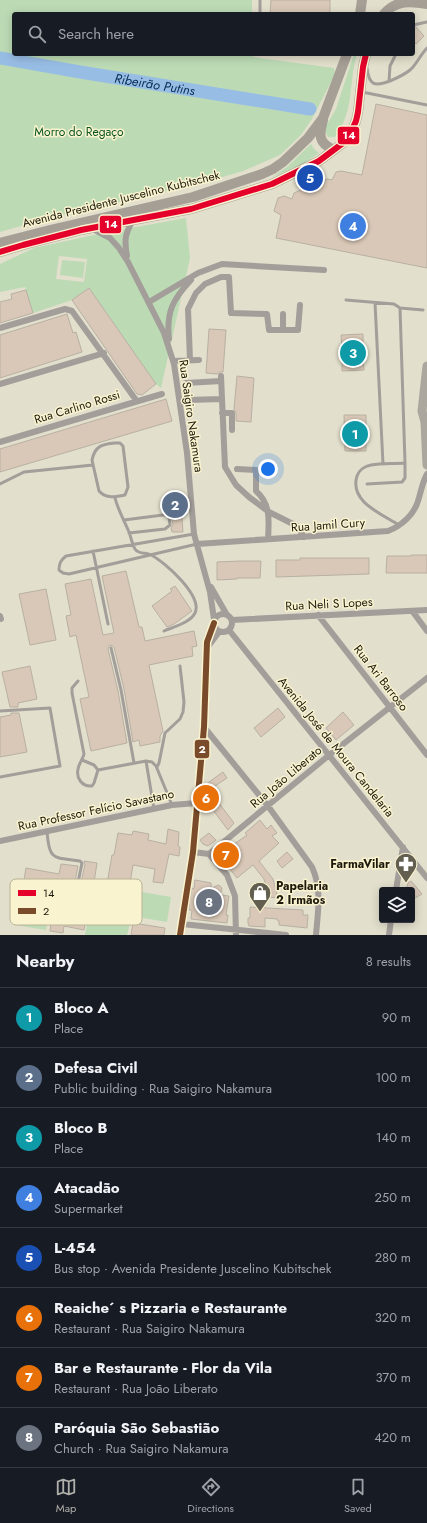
<!DOCTYPE html>
<html lang="en">
<head>
<meta charset="utf-8">
<style>
  :root { --surface:#171b24; --page:#242831; --text:#f1f3f6; --muted:#9ea1a6; --line:#363941; --accent:#b1b0ab }
  body { margin:0; font-family:Jost,sans-serif; background:var(--page); color:var(--text) }
  .controls { position:absolute; right:12px; bottom:12px; display:grid; overflow:hidden; border-radius:4px; box-shadow:0 2px 10px #0003 }
  .controls button { width:36px; height:36px; display:grid; place-items:center; padding:0; border:0; border-bottom:1px solid var(--line); background:var(--surface); color:var(--text); font:20px sans-serif }
  .you { position:absolute; left:268px; top:469px; width:14px; height:14px; margin:-10px; border:3px solid #fff; border-radius:50%; background:#1a73e8; box-shadow:0 0 0 6px #1a73e833 }
  .badge { display:grid; place-items:center; width:26px; height:26px; border-radius:50%; background:var(--accent); color:#fff; font-size:13px; font-weight:700 }
  .pin { position:absolute; translate:-50% -50%; border:2px solid #fff; box-shadow:0 1px 4px #0006 }
  .list { margin:0; padding:0; list-style:none }
  h2 { display:flex; justify-content:space-between; align-items:center; height:52px; margin:0; padding:0 16px; font-size:17px }
  h2 small { font-size:13px; font-weight:400; color:var(--muted) }
  .list li { display:grid; grid-template-columns:26px 1fr auto; gap:12px; align-items:center; box-sizing:border-box; height:60px; padding:0 16px; border-top:1px solid var(--line) }
  .list b { display:block; font-size:15px; white-space:nowrap }
  .list p { margin:0; font-size:13px; white-space:nowrap; color:var(--muted) }
  .list em { font-size:13px; font-style:normal; color:var(--muted) }
  .icon { flex:none; width:22px; height:22px; fill:none; stroke:currentColor; stroke-width:2; stroke-linecap:round; stroke-linejoin:round }
  .map { position:relative; flex:none; width:427px; height:935px; overflow:hidden }
  .search { position:absolute; background:var(--surface); box-shadow:0 2px 10px #0003; left:12px; right:12px; top:12px; height:44px; display:flex; align-items:center; gap:10px; box-sizing:border-box; padding:0 14px; border-radius:4px; color:var(--muted); font-size:15px }
  .sheet { height:532px; background:var(--surface) }
  nav { display:flex; justify-content:space-around; align-items:center; box-sizing:border-box; height:56px; border-top:1px solid var(--line); background:var(--surface); font-size:11px; color:var(--muted) }
  nav a { display:grid; justify-items:center; gap:2px }
  nav .on { color:var(--accent) }
  .map>svg:first-child { display:block }
</style>
</head>
<body>
<div class="map">
<svg width="427" height="935" viewBox="0 0 427 935">
  <rect width="100%" height="100%" fill="#e2dfcc"/>
  <path fill="#bcdbb5" fill-rule="evenodd" d="M 0,0 L 252,0 L 252,14 L 14,14 L 14,54 L 252,54 L 252,56 L 259,58 L 334,68 L 335,74 L 312,119 L 301,135 L 280,155 L 243,171 L 206,182 L 49,218 L 0,232 Z
    M 354,54 L 357,54 C 348,84 355,110 335,137 L 328,137 L 324,129 L 336,109 Z
    M 311,144 L 314,149 L 319,153 L 303,164 L 272,177 L 287,167 Z
    M 186,218 L 190,258 L 161,388 L 156,384 L 146,370 L 89,288 L 72,300 L 33,313 L 25,287 L 0,292 L 0,264 L 34,248 L 103,233 ZM 59,256 L 87,259 L 84,282 L 56,279 Z
    M 62,260 L 85,262 L 83,278 L 60,275 Z
    M 136,891 L 171,897 L 167,922 L 132,916 L 127,935 L 85,935 L 91,899 L 116,903 L 116,901 L 127,902 L 134,902 Z
    M 18,904 L 49,909 L 46,930 L 15,925 Z"/>
  <g fill="none" stroke-linecap="round" stroke-linejoin="round">
    <path stroke="#98bde5" stroke-width="13" id="s1" d="M 0,58 L 80,72 L 310,109"/>
  </g>
  <path fill="#d9c8b7" stroke="#b8b0a4" d="M 271,0 L 330,0 L 330,14 L 270,14 Z
    M 416,27 L 424,36 L 416,44 L 413,40 L 413,28 Z
    M 376,104 L 427,115 L 427,268 L 276,238 L 281,215 L 274,211 L 278,198 L 284,196 L 292,199 L 294,193 L 327,179 L 332,180 L 336,172 L 341,171 L 362,175 Z
    M 89,288 L 156,384 L 142,395 L 137,394 L 72,300 Z
    M 26,290 L 33,313 L 0,323 L 0,302 L 12,299 L 11,294 Z
    M 67,314 L 73,333 L 76,332 L 82,352 L 0,378 L 0,335 Z
    M 209,329 L 226,330 L 223,372 L 220,372 L 217,374 L 206,373 Z
    M 363,334 L 363,346 L 361,346 L 361,358 L 363,358 L 364,370 L 342,371 L 342,359 L 345,359 L 345,348 L 342,348 L 341,335 Z
    M 237,376 L 254,378 L 251,422 L 236,421 L 236,413 L 234,409 Z
    M 166,399 L 172,421 L 0,472 L 0,449 Z
    M 344,415 L 366,415 L 366,427 L 363,427 L 363,439 L 366,439 L 366,451 L 345,451 Z
    M 180,495 L 183,532 L 172,532 L 171,528 L 173,525 L 168,496 Z
    M 411,555 L 427,555 L 427,573 L 386,573 L 387,556 L 411,556 Z
    M 300,558 L 369,558 L 369,574 L 276,577 L 276,560 L 300,560 Z
    M 240,561 L 261,561 L 260,578 L 237,578 L 237,579 L 217,580 L 217,562 Z
    M 126,571 L 139,627 L 142,627 L 145,641 L 194,631 L 197,646 L 192,647 L 193,656 L 149,665 L 163,731 L 160,736 L 160,742 L 140,746 L 139,740 L 133,742 L 124,689 L 114,647 L 111,645 L 109,646 L 108,649 L 118,691 L 127,743 L 91,751 L 80,699 L 89,697 L 76,635 L 70,637 L 66,616 L 71,615 L 65,584 L 91,579 L 103,635 L 114,633 L 102,576 Z
    M 175,586 L 192,611 L 174,624 L 167,627 L 152,606 L 172,591 L 170,589 Z
    M 46,589 L 56,640 L 30,645 L 19,594 Z
    M 30,666 L 37,699 L 18,703 L 18,707 L 10,707 L 2,672 Z
    M 278,708 L 285,717 L 261,737 L 254,728 Z
    M 343,712 L 354,725 L 336,740 L 326,728 Z
    M 11,713 L 19,713 L 27,752 L 0,757 L 0,717 L 11,715 Z
    M 223,772 L 227,778 L 209,790 L 234,823 L 228,830 L 207,802 L 209,782 Z
    M 260,820 L 267,829 L 271,825 L 277,833 L 272,836 L 279,843 L 259,861 L 273,879 L 278,898 L 269,897 L 264,879 L 253,865 L 237,878 L 219,855 L 247,835 L 245,833 Z
    M 168,829 L 179,832 L 178,846 L 180,847 L 179,856 L 169,854 L 163,883 L 153,882 L 155,869 L 133,865 L 127,902 L 116,901 L 116,903 L 104,901 L 112,855 L 114,855 L 118,833 L 132,835 L 133,831 L 149,834 L 148,840 L 166,844 Z
    M 209,833 L 216,840 L 208,846 L 203,844 L 200,840 Z
    M 287,852 L 293,859 L 282,868 L 277,861 Z
    M 84,861 L 97,863 L 92,895 L 90,895 L 84,930 L 64,926 L 63,933 L 50,931 L 53,909 L 20,904 L 26,868 L 59,874 L 61,864 L 78,866 L 73,892 L 70,891 L 65,917 L 80,920 L 84,894 L 79,893 L 85,864 Z
    M 195,880 L 211,883 L 211,889 L 218,885 L 220,886 L 222,888 L 220,895 L 229,896 L 226,915 L 228,915 L 227,923 L 191,919 L 192,910 L 189,910 L 189,903 L 192,888 L 194,889 Z
    M 411,881 L 422,894 L 415,898 L 412,898 L 412,890 L 406,890 L 408,883 Z
    M 250,907 L 303,910 L 303,915 L 308,915 L 307,928 L 279,925 L 279,921 L 277,920 L 277,919 L 265,918 L 265,927 L 249,926 L 248,923 L 248,918 L 250,918 Z
    M 133,923 L 165,928 L 164,935 L 131,935 Z"/>
  <g fill="none" stroke-linecap="round" stroke-linejoin="round">
    <path stroke="#a39e9a" stroke-width="3" d="M 260,14 L 260,0
      M 413,25 L 427,22
      M 367,68 C 369,85 374,87 390,81 C 397,78 404,75 410,70 C 417,64 420,55 427,48
      M 389,81 L 390,66 L 396,54
      M 362,92 L 427,105
      M 346,300 L 394,304 L 400,308 L 423,310
      M 375,303 L 383,464
      M 115,443 L 120,443 L 123,446 L 128,487 L 125,495 C 116,497 106,499 99,491 L 92,460 C 95,446 102,444 115,443 Z
      M 0,484 L 24,472 L 93,465
      M 367,484 L 402,482 L 405,478 L 405,463
      M 115,498 C 118,510 124,520 129,532 C 131,537 132,544 135,549 C 139,555 146,552 151,555 C 165,562 203,596 195,613 C 190,623 173,627 164,631
      M 124,520 L 163,515 L 166,515 L 169,517 L 170,525 L 165,529 L 129,533
      M 399,525 C 382,514 349,502 357,476 C 359,470 365,466 371,465 C 382,463 394,464 405,463 L 400,308
      M 194,534 L 66,556 C 61,560 59,563 59,570 L 63,573 L 69,574 L 197,544
      M 93,551 L 108,624
      M 111,648 L 121,690 L 134,763
      M 78,681 L 72,688 L 72,693 L 84,754 C 83,759 79,763 78,769 C 76,778 82,787 92,786 L 94,783 L 98,770 L 94,765 L 82,760
      M 0,711 L 50,708 L 60,766 L 0,777
      M 146,761 L 154,809
      M 157,767 L 159,763 L 165,733 L 180,719 L 183,712 L 184,702 L 180,666
      M 98,770 L 146,761 L 152,762 L 156,766 L 172,805
      M 47,831 C 49,861 53,857 80,861 L 82,863 L 73,907"/>
    <path stroke="#a39e9a" stroke-width="6" d="M 93,229 L 110,238 L 119,248 L 128,262 L 164,333 L 174,364 L 187,453 L 194,534 L 210,592 L 214,619
      M 127,256 C 124,240 125,234 133,220
      M 149,302 L 198,273 L 222,264 L 324,270
      M 283,314 L 283,330
      M 0,328 L 65,309 L 72,311 L 136,400
      M 169,339 C 166,312 173,299 191,280
      M 190,360 L 188,309 L 196,293 L 205,284 L 221,277 L 229,277 L 231,313 L 267,314 L 269,330 L 298,330 L 300,305
      M 173,361 L 199,360
      M 221,376 L 225,467 L 236,485 L 249,497 L 269,512 L 297,526 L 304,537
      M 186,383 L 221,381
      M 0,384 L 104,353
      M 188,400 L 221,399
      M 222,413 L 232,413 L 232,430
      M 0,442 L 162,394
      M 237,469 L 256,470 L 256,491 C 271,504 269,521 268,539
      M 197,544 L 388,531 C 401,526 414,515 418,501 C 421,492 422,483 427,474
      M 211,587 L 227,615
      M 413,612 L 427,631
      M214 623a9 9 0 1 1 18 0a9 9 0 1 1-18 0Z
      M 318,615 L 427,755
      M 0,616 L 1,619
      M 232,620 L 427,610
      M 229,630 L 427,878
      M 207,648 L 219,632
      M 204,727 L 268,806 L 312,867 C 322,889 318,911 316,935
      M 0,841 L 172,805 L 197,803
      M 193,852 L 209,854 L 328,756 L 427,678
      M 209,854 L 227,875 L 235,896 L 236,934
      M 396,890 L 403,847
      M 182,924 L 286,935
      M 180,935 L 193,852 L 204,727 L 207,642 L 214,623
      M 389,935 L 391,920"/>
    <path stroke="#aba69e" stroke-width="9" d="M 427,366 L 422,411 L 425,422 L 427,465"/>
    <path stroke="#a69f96" stroke-width="10" d="M 360,14 L 362,0
      M 384,14 C 396,0 410,1 427,4
      M 323,120 C 319,135 318,143 334,150
      M 0,243 L 50,230 L 193,197 L 262,174 L 273,169 L 283,162 L 308,138 L 323,118 L 347,54
      M 0,252 L 23,245 L 81,230 L 191,209 L 272,184 L 319,161 L 343,143 L 351,132 L 356,121 L 358,112 L 363,67 L 366,54"/>
    <g stroke="#faf3cf" stroke-width="9">
      <path id="bus-1" d="M 0,252 L 23,245 L 81,230 L 191,209 L 272,184 L 319,161 L 343,143 L 351,132 L 356,121 L 358,112 L 363,67 L 366,54"/>
    </g>
    <g stroke="#faf3cf" stroke-width="9">
      <path id="bus-2" d="M 180,935 L 193,852 L 204,727 L 207,642 L 214,623"/>
    </g>
    <use href="#bus-1" stroke="#e4002b" stroke-width="6"/>
    <use href="#bus-2" stroke="#7a4b2a" stroke-width="6"/>
  </g>
  <defs>
    <g id="pharmacy-pin" transform="scale(1.15)"><path d="M0 17L-7.5 6A9.5 9.5 0 1 1 7.5 6Z" fill="#625f50" stroke="#faf3cf"/><path d="M-2-6h4v4h4v4h-4v4h-4v-4h-4v-4h4Z" fill="#fff"/></g>
    <g id="shop-pin" transform="scale(1.15)"><path d="M0 17L-7.5 6A9.5 9.5 0 1 1 7.5 6Z" fill="#625f50" stroke="#faf3cf"/><path d="M-5-2.5h2.3a2.7 3.5 0 0 1 5.4 0H5L5.5 6h-11ZM-1.5-2.5h3a1.5 2.3 0 0 0-3 0Z" fill="#fff"/></g>
  </defs>
  <g fill-rule="evenodd">
    <use href="#pharmacy-pin" x="406" y="864"/>
    <use href="#shop-pin" x="260" y="893"/>
  </g>
  <g text-anchor="middle" dominant-baseline="central" stroke-width="3" stroke-linejoin="round" paint-order="stroke">
    <g font-size="12" fill="#07551d" stroke="#faf3cf">
      <text x="79" y="132">Morro do Regaço</text>
    </g>
    <g font-size="12" fill="#1d1a0d" stroke="#faf3cf">
      <text transform="translate(121 199) rotate(-14)">Avenida Presidente Juscelino Kubitschek</text>
      <text transform="translate(77 407) rotate(-17)">Rua Carlino Rossi</text>
      <text transform="translate(191 416) rotate(82)">Rua Saigiro Nakamura</text>
      <text transform="translate(328 525) rotate(-4)">Rua Jamil Cury</text>
      <text transform="translate(329 604) rotate(-3)">Rua Neli S Lopes</text>
      <text transform="translate(381 678) rotate(52)">Rua Ari Barroso</text>
      <text transform="translate(336 747) rotate(51)">Avenida José de Moura Candelaria</text>
      <text transform="translate(286 777) rotate(-40)">Rua João Liberato</text>
      <text transform="translate(96 810) rotate(-12)">Rua Professor Felício Savastano</text>
    </g>
    <g font-size="12" font-weight="bold" fill="#1d1a0d" stroke="#faf3cf" text-anchor="end">
      <text x="390" y="864">FarmaVilar</text>
      <text x="276" y="886" text-anchor="start">Papelaria<tspan x="276" dy="14">2 Irmãos</tspan></text>
    </g>
    <g font-size="13" font-style="italic" fill="#052b53" stroke="#faf3cf">
      <text stroke="none"><textPath href="#s1" startOffset="157">Ribeirão Putins</textPath></text>
    </g>
  </g>
  <rect x="10" y="879" width="132" height="46" rx="6" fill="#faf3cf" stroke="#b8b295" stroke-width="1"/>
  <rect x="18" y="890" width="18" height="6" fill="#e4002b"/>
  <rect x="18" y="908" width="18" height="6" fill="#7a4b2a"/>
  <g font-size="11" fill="#1d1a0d">
    <text x="43" y="897">14</text>
    <text x="43" y="915">2</text>
  </g>
  <g stroke="#faf3cf" stroke-width="1.5">
    <rect x="337" y="126" width="23" height="19" rx="4" fill="#e4002b"/>
    <rect x="99" y="215" width="23" height="19" rx="4" fill="#e4002b"/>
    <rect x="194" y="739" width="16" height="20" rx="4" fill="#7a4b2a"/>
  </g>
  <g font-size="11" text-anchor="middle" font-weight="bold" fill="#fff">
    <text x="349" y="139">14</text>
    <text x="111" y="228">14</text>
    <text x="202" y="753">2</text>
  </g>
</svg>
<div class="controls">
<button><svg class="icon" aria-label="layers" viewBox="0 0 24 24"><path d="M12 4l9 5-9 5-9-5zM3 14l9 5 9-5"/></svg></button>
</div>
<div class="you"></div>
<div class="pin badge" style="left:355px;top:434px;background:#0f9aa8">1</div>
<div class="pin badge" style="left:175px;top:505px;background:#5c6f8a">2</div>
<div class="pin badge" style="left:353px;top:353px;background:#0f9aa8">3</div>
<div class="pin badge" style="left:353px;top:226px;background:#3f7fe0">4</div>
<div class="pin badge" style="left:310px;top:178px;background:#1a4fb4">5</div>
<div class="pin badge" style="left:206px;top:798px;background:#e8710a">6</div>
<div class="pin badge" style="left:226px;top:855px;background:#e8710a">7</div>
<div class="pin badge" style="left:209px;top:902px;background:#6b7280">8</div>
<div class="search"><svg class="icon" aria-label="search" viewBox="0 0 24 24"><circle cx="10" cy="10" r="6"/><path d="M15 15l6 6"/></svg>Search here</div>
</div>
<section class="sheet">
<h2>Nearby<small>8 results</small></h2>
<ul class="list">
<li><span class="badge" style="background:#0f9aa8">1</span><div><b>Bloco A</b><p>Place</p></div><em>90 m</em></li>
<li><span class="badge" style="background:#5c6f8a">2</span><div><b>Defesa Civil</b><p>Public building · Rua Saigiro Nakamura</p></div><em>100 m</em></li>
<li><span class="badge" style="background:#0f9aa8">3</span><div><b>Bloco B</b><p>Place</p></div><em>140 m</em></li>
<li><span class="badge" style="background:#3f7fe0">4</span><div><b>Atacadão</b><p>Supermarket</p></div><em>250 m</em></li>
<li><span class="badge" style="background:#1a4fb4">5</span><div><b>L-454</b><p>Bus stop · Avenida Presidente Juscelino Kubitschek</p></div><em>280 m</em></li>
<li><span class="badge" style="background:#e8710a">6</span><div><b>Reaiche´ s Pizzaria e Restaurante</b><p>Restaurant · Rua Saigiro Nakamura</p></div><em>320 m</em></li>
<li><span class="badge" style="background:#e8710a">7</span><div><b>Bar e Restaurante - Flor da Vila</b><p>Restaurant · Rua João Liberato</p></div><em>370 m</em></li>
<li><span class="badge" style="background:#6b7280">8</span><div><b>Paróquia São Sebastião</b><p>Church · Rua Saigiro Nakamura</p></div><em>420 m</em></li>
</ul>
</section>
<nav>
<a class="on"><svg class="icon" aria-label="map" viewBox="0 0 24 24"><path d="M3 6l6-2 6 2 6-2v14l-6 2-6-2-6 2zM9 4v14M15 6v14"/></svg>Map</a>
<a><svg class="icon" aria-label="directions" viewBox="0 0 24 24"><path d="M12 3l9 9-9 9-9-9zM9 14v-3h6M13 9l2 2-2 2"/></svg>Directions</a>
<a><svg class="icon" aria-label="saved" viewBox="0 0 24 24"><path d="M7 4h10v16l-5-4-5 4z"/></svg>Saved</a>
</nav>
</body>
</html>
